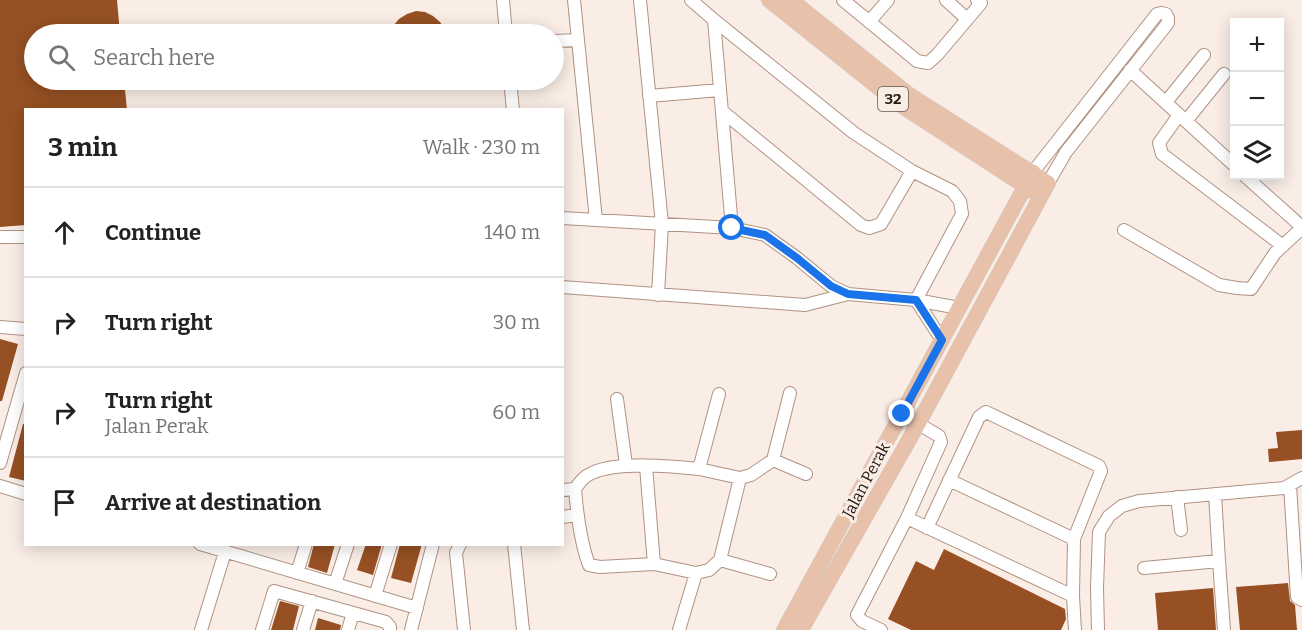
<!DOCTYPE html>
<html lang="en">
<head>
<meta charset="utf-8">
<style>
  :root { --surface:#fff; --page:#f2f2f2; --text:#222; --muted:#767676; --line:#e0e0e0 }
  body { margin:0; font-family:Bitter,serif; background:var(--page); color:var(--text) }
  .controls { position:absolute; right:18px; top:18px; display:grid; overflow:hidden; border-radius:0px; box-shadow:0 3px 15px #0003 }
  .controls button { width:54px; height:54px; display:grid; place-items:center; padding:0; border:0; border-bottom:2px solid var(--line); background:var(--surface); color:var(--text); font:30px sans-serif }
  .stop { position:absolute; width:18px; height:18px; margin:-14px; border:4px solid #1a73e8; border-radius:50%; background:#fff }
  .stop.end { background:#1a73e8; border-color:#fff; box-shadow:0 2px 6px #0008 }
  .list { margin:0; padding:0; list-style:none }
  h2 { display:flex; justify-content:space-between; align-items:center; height:78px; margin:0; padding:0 24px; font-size:26px }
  h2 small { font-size:20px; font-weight:400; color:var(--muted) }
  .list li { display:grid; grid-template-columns:39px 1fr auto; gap:18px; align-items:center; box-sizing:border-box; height:90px; padding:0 24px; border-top:2px solid var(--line) }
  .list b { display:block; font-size:22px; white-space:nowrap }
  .list p { margin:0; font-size:20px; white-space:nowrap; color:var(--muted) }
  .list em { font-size:20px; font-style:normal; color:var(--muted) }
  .icon { flex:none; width:33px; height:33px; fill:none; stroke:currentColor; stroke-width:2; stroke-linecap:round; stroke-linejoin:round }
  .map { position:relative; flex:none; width:1302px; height:630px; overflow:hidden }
  .search { position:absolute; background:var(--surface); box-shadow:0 3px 15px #0003; left:24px; top:24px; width:540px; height:66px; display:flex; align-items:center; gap:15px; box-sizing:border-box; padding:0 21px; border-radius:33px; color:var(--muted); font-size:22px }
  .panel { position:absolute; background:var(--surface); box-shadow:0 3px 15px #0003; left:24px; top:108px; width:540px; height:438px; border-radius:0px }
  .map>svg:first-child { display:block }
</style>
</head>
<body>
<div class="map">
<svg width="1302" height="630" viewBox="0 0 1302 630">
  <rect width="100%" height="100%" fill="#faede6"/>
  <path fill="#965023" d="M 0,0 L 117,0 L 120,34 L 34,34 L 34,80 L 124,80 L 127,110 L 26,110 L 26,225 L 0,227 Z
    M 416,11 L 425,12 L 433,16 L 440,22 L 448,34 L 390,34 L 393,26 L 399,19 L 407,14 Z
    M 0,339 L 18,344 L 2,401 L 0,401 Z
    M 23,424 L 26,424 L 26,481 L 9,477 Z
    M 1302,430 L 1302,459 L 1269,462 L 1268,449 L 1278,448 L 1276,432 Z
    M 314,544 L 335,544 L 327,573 L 308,567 Z
    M 366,544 L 382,544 L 373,575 L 357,570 Z
    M 400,544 L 422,544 L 411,583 L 391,578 Z
    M 944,549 L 1065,609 L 1066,619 L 1061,630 L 911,630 L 888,619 L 916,561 L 934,570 Z
    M 1288,583 L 1290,601 L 1295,605 L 1297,630 L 1240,630 L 1236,587 Z
    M 1213,588 L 1216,630 L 1158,630 L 1155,593 Z
    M 280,601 L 299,606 L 293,630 L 271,630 Z
    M 318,618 L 341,625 L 340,630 L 315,630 Z"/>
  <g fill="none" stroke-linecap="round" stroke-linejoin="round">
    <g stroke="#b09282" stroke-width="14">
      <path id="minor" d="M 503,0 L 506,34
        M 574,0 L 596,220
        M 640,0 L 662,224 L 658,295
        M 691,0 L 714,20 L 854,133 L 912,171 L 952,191 L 960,201 L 962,214 L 916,300
        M 843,0 L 917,61 L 928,63 L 937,55 L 981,3 L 977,0
        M 946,0 L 967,19
        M 714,20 L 732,228
        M 869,22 L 888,0
        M 554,41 L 578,40
        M 1130,70 L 1234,165
        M 510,80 L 513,110
        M 649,96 L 720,90
        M 1166,102 L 1204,55
        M 722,111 L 861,225 L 869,228 L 881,224 L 912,171
        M 1179,115 L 1159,143 L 1162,154 L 1283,246
        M 1186,121 L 1224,74
        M 1033,172 L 1157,14 L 1161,13 L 1166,14 L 1168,18 L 1168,23 L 1066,152 L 1048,183
        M 1245,176 L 1302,227
        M 562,218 L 732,228 L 765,235 L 797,258 L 831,286 L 848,294 L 916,300 L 959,308
        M 1124,230 L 1219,285 L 1237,288 L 1251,289 L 1275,253 L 1302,228
        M 0,237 L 26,237
        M 562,287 L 805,305 L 848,294
        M 916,300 L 942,340
        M 0,327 L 26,329
        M 719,394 L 699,469 C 671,466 618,461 592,473 C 584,476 580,482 575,489 C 577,514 580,541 589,565 L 600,567 L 654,564 L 696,573 L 709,570 L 720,560
        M 617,399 L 626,465
        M 902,414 L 939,436 L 941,442 L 907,518 L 1073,596 L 1074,539 L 1101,471 L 1099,466 L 986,412 L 979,417 L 927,528
        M 773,460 L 806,474
        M 0,463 L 26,373
        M 646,466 L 654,564
        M 699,469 L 740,478 L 751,475 L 773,460 L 790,393
        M 740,478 L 720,560 L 770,574
        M 949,480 L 1074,539
        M 1290,485 L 1297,597 L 1302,600
        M 0,486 L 26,494
        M 562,490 L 575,489
        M 1177,497 L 1181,530
        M 562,517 L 577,515
        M 200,544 L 417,608
        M 460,544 L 456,553 L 464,630
        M 514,544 L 523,630
        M 1219,561 L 1224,630
        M 1144,568 L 1219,561 L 1215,494
        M 297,573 L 306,544
        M 335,584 L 348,544
        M 375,596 L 391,544
        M 1073,596 L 1075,630
        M 201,630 L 225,552
        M 262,630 L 274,591 L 386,622 L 390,627 L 390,630
        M 303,630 L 312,601
        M 348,630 L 353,613
        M 411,630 L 433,544
        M 679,630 L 696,573
        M 881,630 L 862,621 L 857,615 L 907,518
        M 1098,630 L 1097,588 L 1099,532 L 1109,516 L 1122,506 L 1139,501 L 1284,488 L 1302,478"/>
    </g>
    <g stroke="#cfcccb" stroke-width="16">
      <path id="major" d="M 769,0 L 899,104 L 1034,192
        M 791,0 L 908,94 L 1048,183 L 918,424 L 801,630
        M 784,630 L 1033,172"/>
    </g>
    <use href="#minor" stroke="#fff" stroke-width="12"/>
    <use href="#major" stroke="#e8c1ab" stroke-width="15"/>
  </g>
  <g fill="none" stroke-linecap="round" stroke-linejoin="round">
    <path stroke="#1a73e8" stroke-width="8" d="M 732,228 L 765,235 L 797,258 L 831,286 L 848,294 L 916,300 L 942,340 L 902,414"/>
  </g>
  <g text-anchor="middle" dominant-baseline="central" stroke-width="6" stroke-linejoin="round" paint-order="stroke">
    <rect fill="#faede6" stroke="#645852" stroke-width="1.5" x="878" y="87" width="30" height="24" rx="4.5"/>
    <g font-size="15" font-weight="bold" fill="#231812">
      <text x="893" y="99">32</text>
    </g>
    <g font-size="16" fill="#231812" stroke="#faede6">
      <text transform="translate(866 480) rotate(-62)">Jalan Perak</text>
    </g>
  </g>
</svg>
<div class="controls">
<button>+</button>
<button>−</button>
<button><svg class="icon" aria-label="layers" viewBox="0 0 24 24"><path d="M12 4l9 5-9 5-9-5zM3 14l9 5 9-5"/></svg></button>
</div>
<div class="stop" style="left:732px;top:228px"></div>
<div class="stop end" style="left:902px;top:414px"></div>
<div class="search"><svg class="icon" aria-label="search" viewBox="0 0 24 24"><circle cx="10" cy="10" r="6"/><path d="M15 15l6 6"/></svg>Search here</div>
<section class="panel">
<h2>3 min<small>Walk · 230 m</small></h2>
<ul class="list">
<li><svg class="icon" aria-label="ahead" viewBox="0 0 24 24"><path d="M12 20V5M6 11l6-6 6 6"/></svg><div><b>Continue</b></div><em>140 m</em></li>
<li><svg class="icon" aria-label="right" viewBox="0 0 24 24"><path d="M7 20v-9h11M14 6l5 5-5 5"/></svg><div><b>Turn right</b></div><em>30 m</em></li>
<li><svg class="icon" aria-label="right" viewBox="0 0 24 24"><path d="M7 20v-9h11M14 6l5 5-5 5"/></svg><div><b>Turn right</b><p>Jalan Perak</p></div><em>60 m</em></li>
<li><svg class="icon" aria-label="arrive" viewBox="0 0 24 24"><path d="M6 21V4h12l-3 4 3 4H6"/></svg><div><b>Arrive at destination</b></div></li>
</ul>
</section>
</div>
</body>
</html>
